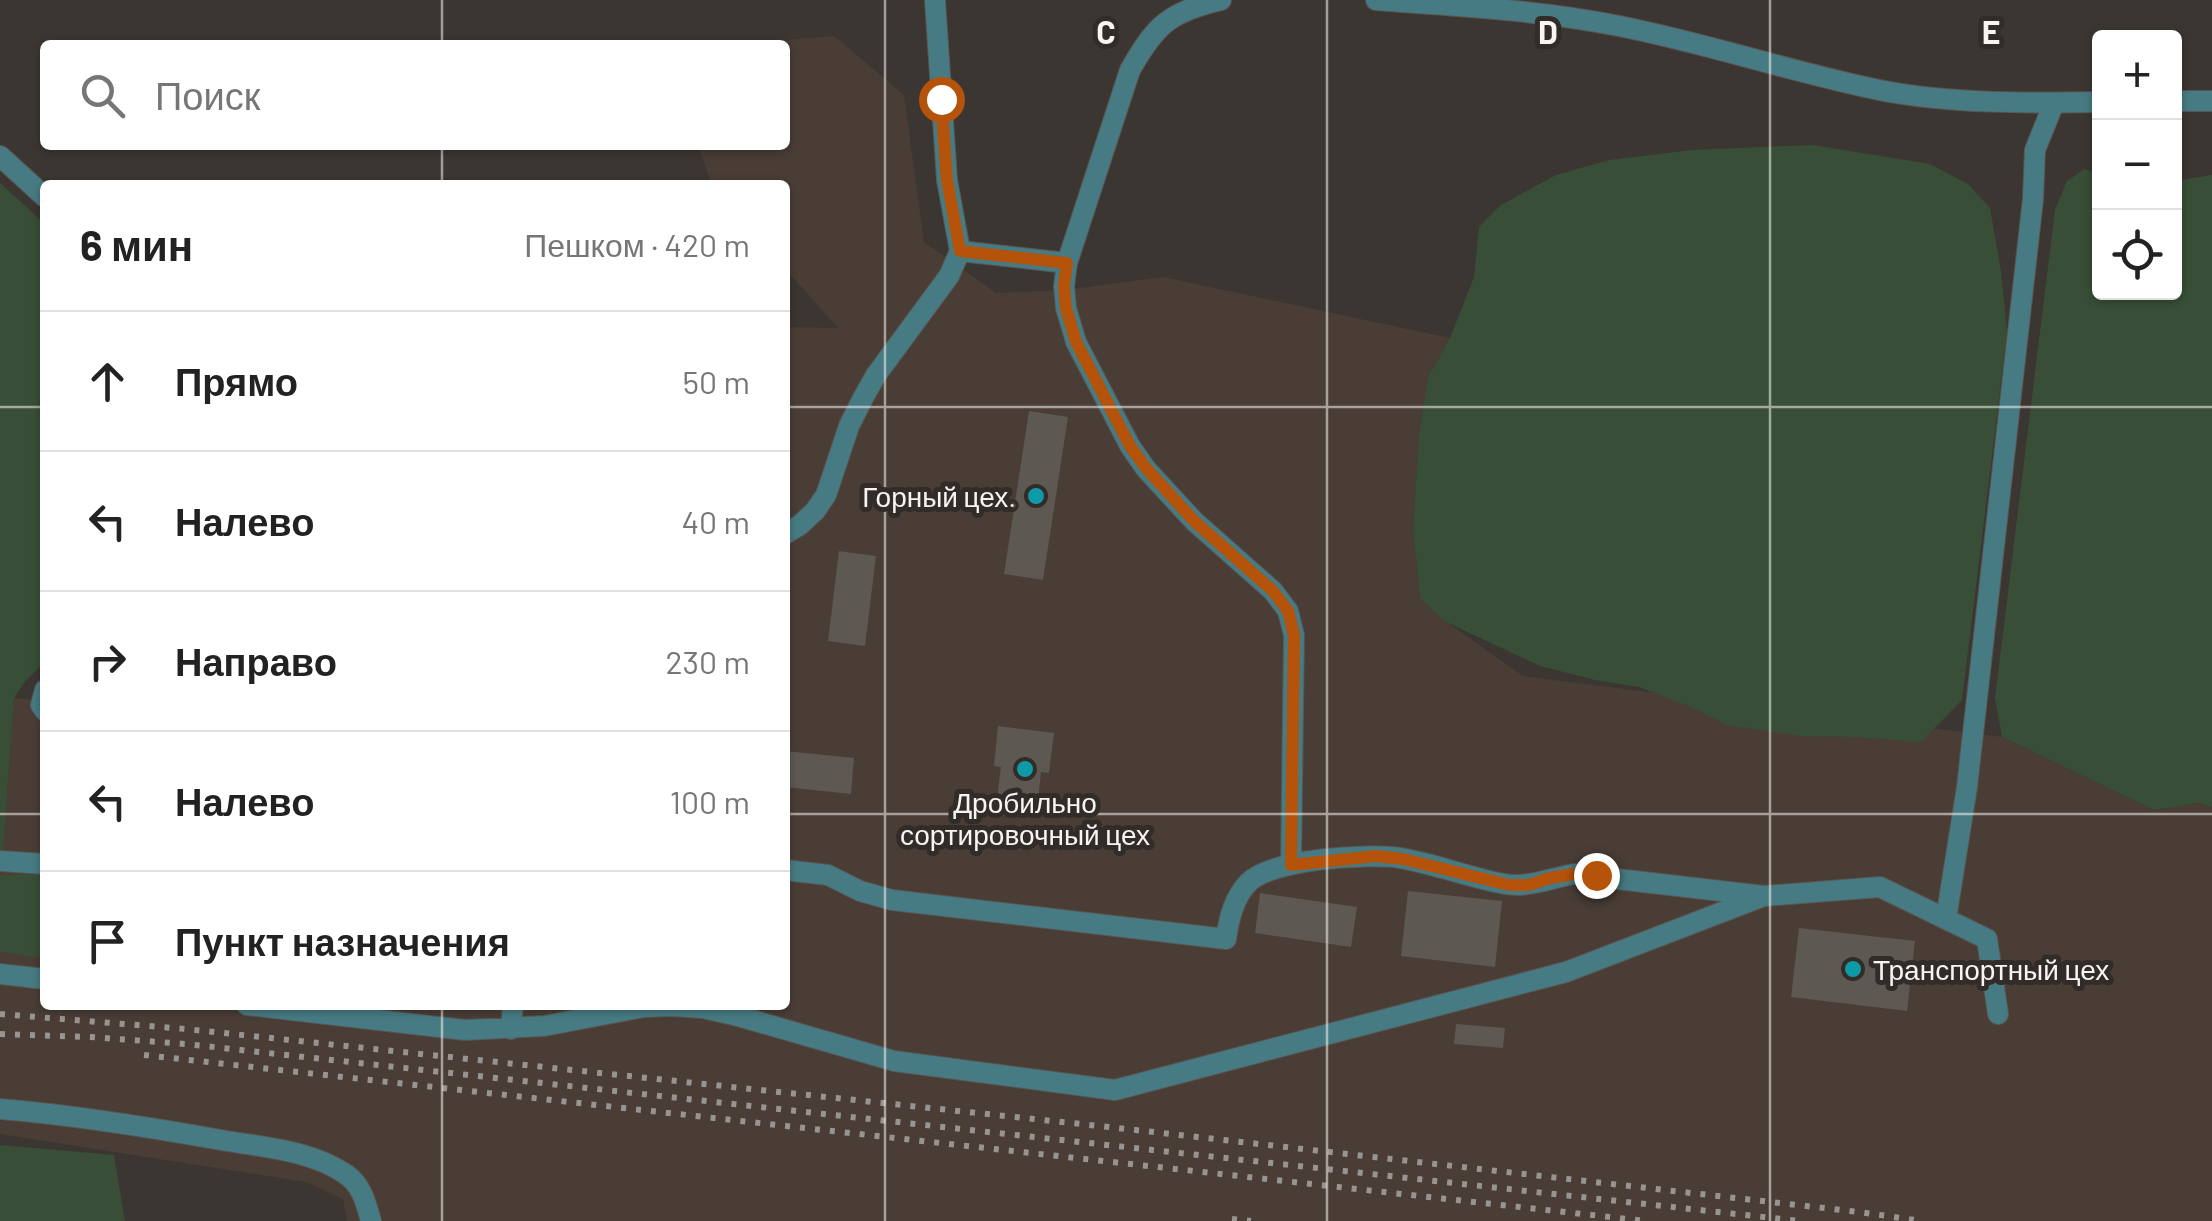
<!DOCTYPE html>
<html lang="ru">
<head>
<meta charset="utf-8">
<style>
  :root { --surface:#fff; --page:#f6f6f6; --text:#222; --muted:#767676; --line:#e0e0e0 }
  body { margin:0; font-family:Barlow,sans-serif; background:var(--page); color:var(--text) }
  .controls { position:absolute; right:30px; top:30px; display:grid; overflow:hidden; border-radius:10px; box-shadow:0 2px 8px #0004 }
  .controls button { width:90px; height:90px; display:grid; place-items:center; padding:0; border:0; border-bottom:2px solid var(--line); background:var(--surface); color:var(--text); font:50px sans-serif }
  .stop { position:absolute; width:30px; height:30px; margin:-22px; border:8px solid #b45309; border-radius:50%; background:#fff }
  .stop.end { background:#b45309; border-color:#fff; box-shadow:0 2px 10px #0008 }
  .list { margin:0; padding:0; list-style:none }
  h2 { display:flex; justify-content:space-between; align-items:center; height:130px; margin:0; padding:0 40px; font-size:42px }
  h2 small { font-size:32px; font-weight:400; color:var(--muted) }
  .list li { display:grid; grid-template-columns:65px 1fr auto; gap:30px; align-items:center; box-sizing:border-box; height:140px; padding:0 40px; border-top:2px solid var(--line) }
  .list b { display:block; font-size:38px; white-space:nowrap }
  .list em { font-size:32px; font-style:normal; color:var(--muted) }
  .icon { flex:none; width:55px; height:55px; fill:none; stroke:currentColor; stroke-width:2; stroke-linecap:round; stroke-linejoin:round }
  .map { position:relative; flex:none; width:2212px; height:1221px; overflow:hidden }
  .search { position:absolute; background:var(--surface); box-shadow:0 2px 8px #0004; left:40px; top:40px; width:750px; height:110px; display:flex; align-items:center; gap:25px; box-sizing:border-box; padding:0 35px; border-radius:10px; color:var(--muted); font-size:38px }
  .panel { position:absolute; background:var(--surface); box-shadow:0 2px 8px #0004; left:40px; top:180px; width:750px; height:830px; border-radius:10px }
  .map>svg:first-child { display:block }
</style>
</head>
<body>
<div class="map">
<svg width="2212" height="1221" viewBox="0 0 2212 1221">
  <rect width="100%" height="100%" fill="#3c3632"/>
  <path fill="#493d36" d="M 834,36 L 904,95 L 924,242 L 996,293 L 1066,290 L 1163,277 L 1450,338 L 1428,377 L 1419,435 L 1413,529 L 1420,598 L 1445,621 L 1523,676 L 2002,737 L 2154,810 L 2199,803 L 2212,807 L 2212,1221 L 347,1221 L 343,1199 L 306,1182 L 0,1134 L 0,851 L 3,851 L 14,698 L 45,701 L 45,1005 L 785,1005 L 785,327 L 838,328 L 785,268 L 785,185 L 712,185 L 698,145 L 785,145 L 785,45 L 780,45 L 784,40 Z"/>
  <path fill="#384e36" d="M 1813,145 L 1930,164 L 1968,184 L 1990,208 L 2001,271 L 2007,333 L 1962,700 L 1921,742 L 1855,737 L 1801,736 L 1727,725 L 1691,707 L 1639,687 L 1595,680 L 1540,666 L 1444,621 L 1420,598 L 1413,529 L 1419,435 L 1428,377 L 1450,338 L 1474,277 L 1479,227 L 1501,205 L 1556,175 L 1609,160 L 1692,150 Z
    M 2085,169 L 2099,174 L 2100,292 L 2174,292 L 2175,181 L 2212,175 L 2212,807 L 2199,803 L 2154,810 L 2002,737 L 1995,698 L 2055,210 L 2067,181 Z
    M 0,183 L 45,224 L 45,643 L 41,647 L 40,667 L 25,681 L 14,698 L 3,852 L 0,851 Z
    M 45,874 L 45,958 L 0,952 L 0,875 Z
    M 0,1145 L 114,1155 L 125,1221 L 0,1221 Z"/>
  <path fill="#5e5853" d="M 1029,411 L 1068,417 L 1043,580 L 1004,574 Z
    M 839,551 L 876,556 L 865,646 L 828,641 Z
    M 998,726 L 1054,733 L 1049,773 L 1041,772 L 1037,811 L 996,806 L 1001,767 L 994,766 Z
    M 785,751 L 854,758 L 851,794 L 785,787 Z
    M 1408,891 L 1502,901 L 1495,967 L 1401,956 Z
    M 1260,893 L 1357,907 L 1351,947 L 1255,933 Z
    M 1799,928 L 1915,941 L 1907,1011 L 1791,997 Z
    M 1456,1024 L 1505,1028 L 1503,1048 L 1454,1044 Z"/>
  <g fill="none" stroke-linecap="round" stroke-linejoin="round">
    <g stroke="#5a5451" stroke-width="22">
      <path id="minor" d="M 1376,0 C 1458,6 1539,10 1619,26 C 1706,43 1791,72 1879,90 C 1951,104 2026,103 2100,102
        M 2174,101 L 2212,101
        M 0,156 L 45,197
        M 960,251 L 1067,263 L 1130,70 C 1156,24 1170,12 1221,0
        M 1067,263 L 1064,286 L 1066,308 L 1076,342 L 1130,446 L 1146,469 L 1194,521 L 1273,591 L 1288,611 L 1294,635 L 1291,865
        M 785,534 L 800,525 L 815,511 L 826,495 L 849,426 L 863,398 L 876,375 L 949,276 L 960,251 L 947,180 L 935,0
        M 45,690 L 41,705 L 45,711
        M 0,861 L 45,864
        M 785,870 L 828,875 L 860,891 L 892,900 L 1226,939 C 1229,918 1234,897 1249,882 C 1273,859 1367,853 1400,858 C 1436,864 1470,878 1505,884 C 1528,888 1551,878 1574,874 L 1764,896 L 1880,887 L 1987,939 L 1998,1014
        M 1946,919 L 1967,787 L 2033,199 L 2035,150 L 2054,103
        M 0,974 L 45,979
        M 247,1005 L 465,1030 L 544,1026 L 644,1007 L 672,1006 L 703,1008 L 738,1016 L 894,1061 L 1115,1090 L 1566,972 L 1764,896
        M 511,1029 L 513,1005
        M 0,1109 C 74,1115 148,1127 221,1140 C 262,1147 312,1150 347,1175 C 362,1186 366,1203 371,1221"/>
    </g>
    <use href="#minor" stroke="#477b83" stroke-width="20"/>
    <path stroke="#999490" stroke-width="6" stroke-dasharray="5 10" stroke-linecap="butt" d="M 0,1014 L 186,1029 L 1109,1127 L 1859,1212 L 1922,1221
      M 0,1034 L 90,1037 L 186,1044 L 1800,1221
      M 144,1055 L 1646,1221
      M 1232,1219 L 1251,1221"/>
  </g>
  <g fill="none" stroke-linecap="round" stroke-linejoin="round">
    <path stroke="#b45309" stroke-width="12" d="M 941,99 L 947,180 L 960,251 L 1067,263 L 1064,286 L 1066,308 L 1076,342 L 1130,446 L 1146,468 L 1194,521 L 1273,591 L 1288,611 L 1294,635 L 1291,865 L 1376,856 L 1403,859 L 1509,885 L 1529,885 L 1550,878 L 1574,874 L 1596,875"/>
  </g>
  <path fill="none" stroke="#f8f4f1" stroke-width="2.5" stroke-opacity="0.55" d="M 442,0 L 442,45M 885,0 L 885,1221M 1327,0 L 1327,1221M 1770,0 L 1770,1221M 442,145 L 442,185M 0,407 L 45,407M 785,407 L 2212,407M 0,814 L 45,814M 785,814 L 2212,814M 442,1005 L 442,1221"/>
  <g fill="#0f9aa8" stroke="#322c28" stroke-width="4">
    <circle cx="1036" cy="496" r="10"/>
    <circle cx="1025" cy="769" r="10"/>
    <circle cx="1853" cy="969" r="10"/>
  </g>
  <g text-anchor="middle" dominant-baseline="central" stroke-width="10" stroke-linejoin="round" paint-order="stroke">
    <g font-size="28" fill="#f8f4f1" stroke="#322c28" text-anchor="end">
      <text x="1016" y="496">Горный цех.</text>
      <text x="1025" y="802" text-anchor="middle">Дробильно<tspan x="1025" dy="32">сортировочный цех</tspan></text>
      <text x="1873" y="969" text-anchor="start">Транспортный цех</text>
    </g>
  </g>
  <g font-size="32" text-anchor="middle" font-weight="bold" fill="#f8f4f1" stroke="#322c28" stroke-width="10" stroke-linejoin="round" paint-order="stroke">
    <text x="1106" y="44">C</text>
    <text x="1548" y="44">D</text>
    <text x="1991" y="44">E</text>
  </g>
</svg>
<div class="controls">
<button>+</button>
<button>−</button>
<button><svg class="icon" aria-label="locate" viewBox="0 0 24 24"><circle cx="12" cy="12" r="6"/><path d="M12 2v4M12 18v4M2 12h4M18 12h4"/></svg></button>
</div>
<div class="stop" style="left:941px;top:99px"></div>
<div class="stop end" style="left:1596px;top:875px"></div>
<div class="search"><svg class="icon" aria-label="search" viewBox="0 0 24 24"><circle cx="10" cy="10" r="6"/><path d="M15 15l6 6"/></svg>Поиск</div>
<section class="panel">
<h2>6 мин<small>Пешком · 420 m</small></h2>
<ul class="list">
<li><svg class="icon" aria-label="ahead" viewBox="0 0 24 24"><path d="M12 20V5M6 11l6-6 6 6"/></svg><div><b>Прямо</b></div><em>50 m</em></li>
<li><svg class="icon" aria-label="left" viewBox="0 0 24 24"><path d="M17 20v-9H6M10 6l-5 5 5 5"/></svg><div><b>Налево</b></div><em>40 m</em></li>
<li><svg class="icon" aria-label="right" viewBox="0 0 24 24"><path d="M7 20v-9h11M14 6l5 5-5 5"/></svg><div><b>Направо</b></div><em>230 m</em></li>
<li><svg class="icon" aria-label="left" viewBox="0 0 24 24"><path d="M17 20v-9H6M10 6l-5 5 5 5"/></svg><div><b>Налево</b></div><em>100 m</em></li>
<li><svg class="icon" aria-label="arrive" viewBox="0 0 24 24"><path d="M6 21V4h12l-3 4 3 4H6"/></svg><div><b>Пункт назначения</b></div></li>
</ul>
</section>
</div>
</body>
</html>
